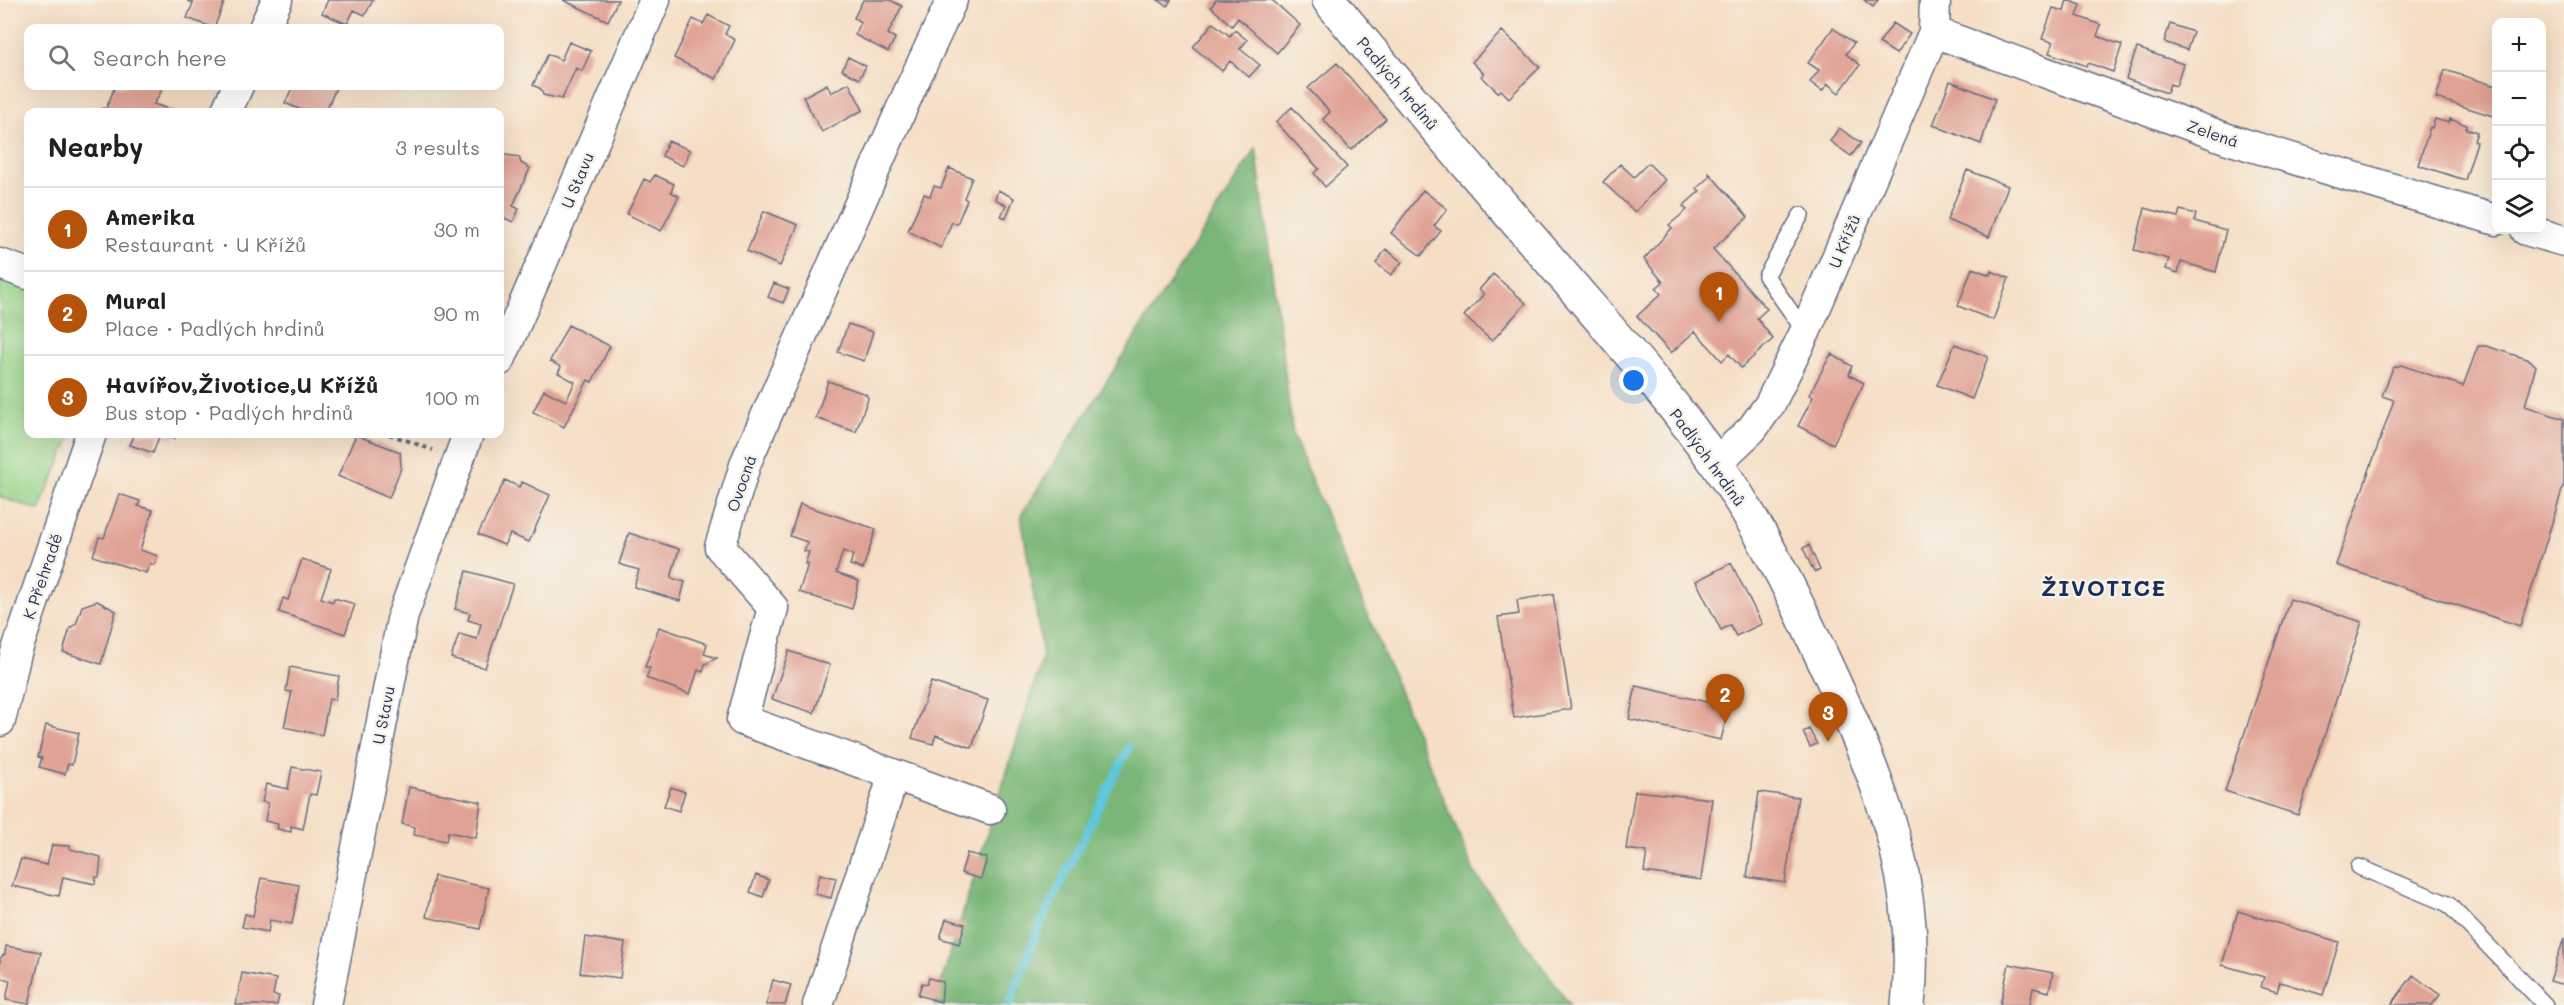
<!DOCTYPE html>
<html lang="en">
<head>
<meta charset="utf-8">
<style>
  :root { --surface:#fff; --page:#f2f2f2; --text:#202124; --muted:#757577; --line:#e0e0e0; --accent:#b45309 }
  body { margin:0; font-family:Mali,sans-serif; background:var(--page); color:var(--text) }
  .controls { position:absolute; right:18px; top:18px; display:grid; overflow:hidden; border-radius:12px; box-shadow:0 6px 24px #0002 }
  .controls button { width:54px; height:54px; display:grid; place-items:center; padding:0; border:0; border-bottom:2px solid var(--line); background:var(--surface); color:var(--text); font:30px sans-serif }
  .you { position:absolute; left:1634px; top:381px; width:21px; height:21px; margin:-15px; border:4px solid #fff; border-radius:50%; background:#1a73e8; box-shadow:0 0 0 9px #1a73e833 }
  .badge { display:grid; place-items:center; width:39px; height:39px; border-radius:50%; background:var(--accent); color:#fff; font-size:20px; font-weight:700 }
  .pin { position:absolute; translate:-50% -50px; filter:drop-shadow(0 2px 3px #0008) }
  .pin::after { content:''; position:absolute; top:32px; width:21px; height:18px; background:inherit; clip-path:polygon(0 0,100% 0,50% 100%) }
  .list { margin:0; padding:0; list-style:none }
  h2 { display:flex; justify-content:space-between; align-items:center; height:78px; margin:0; padding:0 24px; font-size:26px }
  h2 small { font-size:20px; font-weight:400; color:var(--muted) }
  .list li { display:grid; grid-template-columns:39px 1fr auto; gap:18px; align-items:center; box-sizing:border-box; height:84px; padding:0 24px; border-top:2px solid var(--line) }
  .list b { display:block; font-size:22px; white-space:nowrap }
  .list p { margin:0; font-size:20px; white-space:nowrap; color:var(--muted) }
  .list em { font-size:20px; font-style:normal; color:var(--muted) }
  .icon { flex:none; width:33px; height:33px; fill:none; stroke:currentColor; stroke-width:2; stroke-linecap:round; stroke-linejoin:round }
  .map { position:relative; flex:none; width:2564px; height:1005px; overflow:hidden }
  .search { position:absolute; background:var(--surface); box-shadow:0 6px 24px #0002; left:24px; top:24px; width:480px; height:66px; display:flex; align-items:center; gap:15px; box-sizing:border-box; padding:0 21px; border-radius:12px; color:var(--muted); font-size:22px }
  .panel { position:absolute; background:var(--surface); box-shadow:0 6px 24px #0002; left:24px; top:108px; width:480px; height:330px; border-radius:12px }
  .map>svg:first-child { display:block }
</style>
</head>
<body>
<div class="map">
<svg width="2564" height="1005" viewBox="0 0 2564 1005">
  <rect width="100%" height="100%" fill="#f7f3e8"/>
  <filter id="ink" filterUnits="userSpaceOnUse"><feTurbulence type="fractalNoise" baseFrequency=".0167" numOctaves="2"/><feDisplacementMap in="SourceGraphic" scale="12" xChannelSelector="R" yChannelSelector="G"/><feConvolveMatrix kernelMatrix="1 2 1 2 8 2 1 2 1" color-interpolation-filters="sRGB"/></filter>
  <filter id="wash" filterUnits="userSpaceOnUse"><feTurbulence type="fractalNoise" baseFrequency=".008" numOctaves="4" result="noise"/><feDisplacementMap in="SourceGraphic" scale="24" xChannelSelector="R" yChannelSelector="G"/><feGaussianBlur stdDeviation="1.35" result="paint"/><feColorMatrix in="noise" values="0 0 0 0 0 0 0 0 0 0 0 0 0 0 0 0 0 1.4 0 .05"/><feComposite in="paint" operator="in"/></filter>
  <g filter="url(#wash)">
    <rect width="100%" height="100%" fill="#f5dec4"/>
    <path fill="#97d58b" stroke="#598274" stroke-width="1.5" d="M 0,277 L 28,288 L 28,434 L 72,434 L 39,510 L 0,497 Z"/>
    <path fill="#79b677" stroke="#4a726a" stroke-width="1.5" d="M 1256,148 L 1293,435 L 1475,874 L 1570,1005 L 934,1005 L 1043,656 L 1021,515 Z"/>
    <g fill="none" stroke-linecap="round" stroke-linejoin="round">
      <path stroke="#5ec6db" stroke-width="8" d="M 1009,1005 L 1039,927 L 1129,747"/>
    </g>
    <g id="blocks">
      <path fill="#e0a294" d="M 186,0 L 225,0 L 214,28 L 187,18 L 193,3 Z
        M 328,0 L 373,0 L 365,15 L 354,10 L 347,24 L 322,13 Z
        M 563,0 L 618,0 L 608,21 Z
        M 863,0 L 890,0 L 902,6 L 888,34 L 895,38 L 888,52 L 855,35 L 861,22 L 854,18 Z
        M 1158,0 L 1171,0 L 1167,6 Z
        M 1216,0 L 1272,0 L 1300,25 L 1277,53 L 1238,18 L 1232,26 L 1211,7 Z
        M 1864,0 L 1878,0 L 1873,7 Z
        M 2067,0 L 2081,5 L 2077,16 L 2101,25 L 2097,36 L 2122,45 L 2113,72 L 2088,63 L 2087,66 L 2049,53 L 2053,42 L 2042,39 L 2053,8 L 2064,11 Z
        M 708,15 L 729,26 L 725,34 L 735,40 L 716,79 L 674,58 L 693,19 L 703,24 Z
        M 1213,23 L 1230,36 L 1235,30 L 1247,40 L 1240,49 L 1260,65 L 1249,77 L 1230,61 L 1222,71 L 1193,47 Z
        M 1893,23 L 1910,34 L 1896,54 L 1879,43 Z
        M 2170,24 L 2193,32 L 2187,50 L 2164,42 Z
        M 1833,28 L 1854,43 L 1846,54 L 1860,65 L 1839,93 L 1828,84 L 1822,91 L 1810,82 L 1819,70 L 1808,63 Z
        M 1502,31 L 1540,67 L 1509,98 L 1501,90 L 1498,92 L 1481,76 L 1484,74 L 1472,62 Z
        M 569,42 L 591,51 L 582,71 L 576,68 L 562,99 L 543,95 L 541,89 L 533,85 L 548,54 L 561,60 Z
        M 2137,48 L 2183,64 L 2176,86 L 2170,84 L 2167,93 L 2126,79 Z
        M 848,57 L 866,66 L 859,79 L 842,70 Z
        M 1337,63 L 1386,119 L 1351,150 L 1323,119 L 1330,112 L 1308,88 Z
        M 2445,70 L 2496,86 L 2496,117 L 2436,98 Z
        M 1950,81 L 1995,99 L 1981,144 L 1933,125 Z
        M 849,83 L 863,110 L 822,132 L 803,97 L 827,84 L 831,93 Z
        M 115,86 L 164,86 L 154,104 L 177,112 L 101,112 L 103,108 L 106,109 Z
        M 293,86 L 337,86 L 325,112 L 306,112 L 285,103 Z
        M 1292,107 L 1347,167 L 1325,187 L 1314,173 L 1319,169 L 1276,122 Z
        M 2435,119 L 2449,123 L 2450,119 L 2467,125 L 2466,129 L 2477,132 L 2474,141 L 2477,142 L 2465,180 L 2418,165 L 2430,127 L 2432,128 Z
        M 1839,128 L 1861,143 L 1851,156 L 1830,141 Z
        M 668,141 L 690,150 L 683,166 L 662,156 Z
        M 500,154 L 519,157 L 521,163 L 530,168 L 513,206 L 519,209 L 513,222 L 500,216 Z
        M 1648,163 L 1665,180 L 1635,212 L 1603,182 L 1620,164 L 1634,177 Z
        M 949,168 L 972,178 L 964,198 L 967,200 L 957,224 L 952,222 L 941,248 L 908,231 L 924,194 L 930,196 L 934,186 L 941,188 Z
        M 1967,170 L 2008,186 L 1989,237 L 1947,220 Z
        M 1709,173 L 1748,217 L 1713,249 L 1767,309 L 1757,318 L 1773,339 L 1741,368 L 1729,354 L 1722,361 L 1695,331 L 1671,353 L 1637,316 L 1661,294 L 1656,288 L 1663,282 L 1644,259 L 1672,228 L 1669,225 L 1687,210 L 1683,206 L 1700,191 L 1697,188 L 1709,177 Z
        M 655,175 L 674,184 L 671,192 L 679,196 L 661,231 L 627,214 L 644,179 L 650,182 Z
        M 998,190 L 1014,198 L 1006,218 L 1001,216 L 1006,205 L 995,199 Z
        M 1423,190 L 1447,209 L 1434,226 L 1441,231 L 1421,256 L 1391,233 Z
        M 2145,208 L 2178,217 L 2180,210 L 2196,214 L 2194,221 L 2226,230 L 2216,272 L 2181,262 L 2178,273 L 2166,269 L 2169,259 L 2134,250 Z
        M 764,211 L 798,225 L 780,266 L 747,251 Z
        M 1386,249 L 1402,262 L 1391,275 L 1376,263 Z
        M 1972,268 L 1990,275 L 1991,271 L 2009,278 L 1993,320 L 1958,306 Z
        M 1493,274 L 1526,303 L 1492,341 L 1464,316 L 1484,294 L 1479,290 Z
        M 774,283 L 789,289 L 783,303 L 768,297 Z
        M 848,324 L 873,332 L 864,361 L 838,352 Z
        M 568,325 L 610,346 L 592,382 L 588,380 L 564,427 L 533,412 L 544,390 L 566,401 L 575,382 L 558,373 L 561,367 L 550,361 Z
        M 1955,344 L 1988,357 L 1972,399 L 1937,385 Z
        M 2478,346 L 2486,346 L 2530,360 L 2536,366 L 2525,406 L 2564,419 L 2564,484 L 2520,626 L 2336,565 L 2394,400 L 2382,396 L 2393,368 L 2401,365 L 2463,386 Z
        M 1831,354 L 1852,366 L 1849,375 L 1864,383 L 1833,444 L 1798,426 L 1813,397 L 1809,395 Z
        M 828,381 L 866,394 L 868,398 L 856,432 L 816,418 Z
        M 135,434 L 176,434 L 174,439 L 160,434 L 153,453 L 130,445 Z
        M 356,435 L 400,452 L 401,468 L 389,498 L 338,476 Z
        M 505,480 L 519,487 L 522,482 L 550,495 L 529,542 L 510,534 L 504,545 L 478,534 Z
        M 119,494 L 140,501 L 138,506 L 153,510 L 140,550 L 158,556 L 154,565 L 150,563 L 146,573 L 93,556 L 99,537 L 104,538 Z
        M 800,504 L 876,529 L 863,569 L 850,565 L 853,555 L 843,551 L 836,573 L 859,581 L 852,609 L 799,592 L 808,564 L 805,564 L 809,552 L 804,551 L 807,542 L 790,536 Z
        M 629,533 L 679,549 L 671,578 L 685,582 L 680,601 L 634,587 L 639,570 L 619,564 Z
        M 1809,545 L 1820,570 L 1814,572 L 1803,548 Z
        M 302,559 L 331,569 L 321,598 L 333,602 L 334,598 L 355,604 L 345,634 L 279,612 L 283,598 L 288,600 Z
        M 1731,563 L 1762,624 L 1736,636 L 1730,625 L 1721,630 L 1696,581 Z
        M 467,571 L 513,584 L 485,668 L 451,658 L 459,634 L 477,639 L 481,624 L 468,620 L 470,613 L 455,609 Z
        M 1553,594 L 1571,709 L 1514,718 L 1498,617 L 1519,614 L 1517,600 Z
        M 2290,599 L 2362,622 L 2298,815 L 2225,791 Z
        M 97,601 L 116,611 L 101,664 L 63,652 L 70,628 L 76,624 L 82,606 Z
        M 659,627 L 707,644 L 704,654 L 717,658 L 705,664 L 703,672 L 698,670 L 690,694 L 646,678 L 650,668 L 645,667 Z
        M 789,651 L 830,665 L 814,713 L 772,699 Z
        M 290,667 L 339,676 L 335,700 L 329,699 L 322,735 L 284,727 L 292,692 L 286,691 Z
        M 931,682 L 988,700 L 972,748 L 936,735 L 933,744 L 912,738 Z
        M 1636,686 L 1729,707 L 1721,740 L 1629,719 Z
        M 46,725 L 79,733 L 72,765 L 68,764 L 65,774 L 39,767 L 42,758 L 38,757 Z
        M 1809,729 L 1817,744 L 1810,747 L 1803,732 Z
        M 292,767 L 321,772 L 316,795 L 310,794 L 303,829 L 291,826 L 291,832 L 277,829 L 278,824 L 265,821 L 268,803 L 262,802 L 266,784 L 288,789 Z
        M 409,787 L 481,802 L 476,838 L 448,832 L 446,841 L 414,835 L 415,827 L 402,824 Z
        M 671,787 L 685,792 L 679,811 L 664,806 Z
        M 1635,791 L 1712,799 L 1701,880 L 1644,872 L 1647,852 L 1626,849 Z
        M 1759,792 L 1798,797 L 1785,883 L 1747,877 Z
        M 52,845 L 70,846 L 70,849 L 101,857 L 99,877 L 96,877 L 95,884 L 63,877 L 59,896 L 12,886 L 21,859 L 47,865 Z
        M 967,853 L 987,858 L 981,879 L 961,873 Z
        M 820,874 L 836,878 L 831,898 L 815,894 Z
        M 756,875 L 769,880 L 763,897 L 750,892 Z
        M 434,876 L 489,888 L 480,929 L 426,917 Z
        M 261,878 L 299,885 L 292,924 L 270,920 L 268,932 L 242,927 L 245,914 L 253,916 Z
        M 2238,911 L 2339,942 L 2323,995 L 2280,982 L 2277,992 L 2261,987 L 2264,977 L 2222,965 Z
        M 946,919 L 965,924 L 959,944 L 940,938 Z
        M 585,937 L 625,943 L 620,978 L 580,973 Z
        M 2564,938 L 2564,985 L 2550,981 Z
        M 6,946 L 41,952 L 29,1004 L 6,1000 L 10,980 L 1,978 L 0,967 L 0,958 L 5,954 Z
        M 2009,964 L 2053,973 L 2049,992 L 2033,988 L 2030,1005 L 2000,1005 Z
        M 242,973 L 276,979 L 273,995 L 279,996 L 277,1005 L 236,1005 Z
        M 2413,975 L 2440,995 L 2432,1005 L 2391,1005 Z
        M 929,978 L 943,982 L 941,1002 L 918,995 L 922,983 L 927,984 Z
        M 773,980 L 791,985 L 785,1005 L 766,1005 Z"/>
    </g>
  </g>
  <g filter="url(#ink)">
    <use href="#blocks" fill-opacity="0" stroke="#676c82" stroke-width="1.5"/>
    <g fill="none" stroke-linecap="round" stroke-linejoin="round">
      <g stroke="#676c82" stroke-width="18">
        <path id="lane" d="M 1801,215 L 1766,276 L 1805,332
          M 2359,867 L 2448,904 L 2545,1005"/>
      </g>
      <g stroke="#676c82" stroke-width="33">
        <path id="street" d="M 952,0 L 912,85 L 746,462 L 720,547 L 773,608 L 742,720 L 990,809
          M 264,28 L 277,0
          M 1934,32 L 2228,139 L 2496,220
          M 226,112 L 238,86
          M 2526,230 L 2564,241
          M 0,264 L 28,274
          M 500,360 L 655,0
          M 1716,463 L 1752,429 L 1770,404 L 1805,332 L 1934,32 L 1935,0
          M 0,721 L 16,653 L 91,434
          M 326,1005 L 403,615 L 468,434
          M 818,1005 L 894,775"/>
      </g>
      <g stroke="#676c82" stroke-width="36">
        <path id="secondary" d="M 1329,0 C 1404,93 1483,183 1561,273 C 1614,335 1669,396 1716,463 C 1767,536 1805,619 1842,700 C 1887,800 1920,893 1908,1005"/>
      </g>
      <path stroke="#676c82" stroke-width="4" stroke-dasharray="4.5 4.5" stroke-linecap="butt" d="M 389,434 L 433,450"/>
      <use href="#lane" stroke="#fff" stroke-width="15"/>
      <use href="#street" stroke="#fff" stroke-width="30"/>
      <use href="#secondary" stroke="#fff" stroke-width="33"/>
    </g>
  </g>
  <g text-anchor="middle" dominant-baseline="central" stroke-width="5" stroke-linejoin="round" paint-order="stroke">
    <g font-size="16" fill="#1b2f5e" stroke="#f7f3e8">
      <text transform="translate(1398 83) rotate(50)">Padlých hrdinů</text>
      <text transform="translate(2213 133) rotate(19)">Zelená</text>
      <text transform="translate(577 180) rotate(-67)">U Stavu</text>
      <text transform="translate(1844 241) rotate(-67)">U Křížů</text>
      <text transform="translate(1708 457) rotate(54)">Padlých hrdinů</text>
      <text transform="translate(741 483) rotate(-71)">Ovocná</text>
      <text transform="translate(42 576) rotate(-71)">K Přehradě</text>
      <text transform="translate(383 715) rotate(-79)">U Stavu</text>
    </g>
    <g font-size="22" font-weight="bold" letter-spacing="1.5" fill="#1b2f5e" stroke="#f7f3e8">
      <text x="2104" y="587">ŽIVOTICE</text>
    </g>
  </g>
</svg>
<div class="controls">
<button>+</button>
<button>−</button>
<button><svg class="icon" aria-label="locate" viewBox="0 0 24 24"><circle cx="12" cy="12" r="6"/><path d="M12 2v4M12 18v4M2 12h4M18 12h4"/></svg></button>
<button><svg class="icon" aria-label="layers" viewBox="0 0 24 24"><path d="M12 4l9 5-9 5-9-5zM3 14l9 5 9-5"/></svg></button>
</div>
<div class="you"></div>
<div class="pin badge" style="left:1719px;top:322px">1</div>
<div class="pin badge" style="left:1725px;top:724px">2</div>
<div class="pin badge" style="left:1828px;top:742px">3</div>
<div class="search"><svg class="icon" aria-label="search" viewBox="0 0 24 24"><circle cx="10" cy="10" r="6"/><path d="M15 15l6 6"/></svg>Search here</div>
<section class="panel">
<h2>Nearby<small>3 results</small></h2>
<ul class="list">
<li><span class="badge">1</span><div><b>Amerika</b><p>Restaurant · U Křížů</p></div><em>30 m</em></li>
<li><span class="badge">2</span><div><b>Mural</b><p>Place · Padlých hrdinů</p></div><em>90 m</em></li>
<li><span class="badge">3</span><div><b>Havířov,Životice,U Křížů</b><p>Bus stop · Padlých hrdinů</p></div><em>100 m</em></li>
</ul>
</section>
</div>
</body>
</html>
